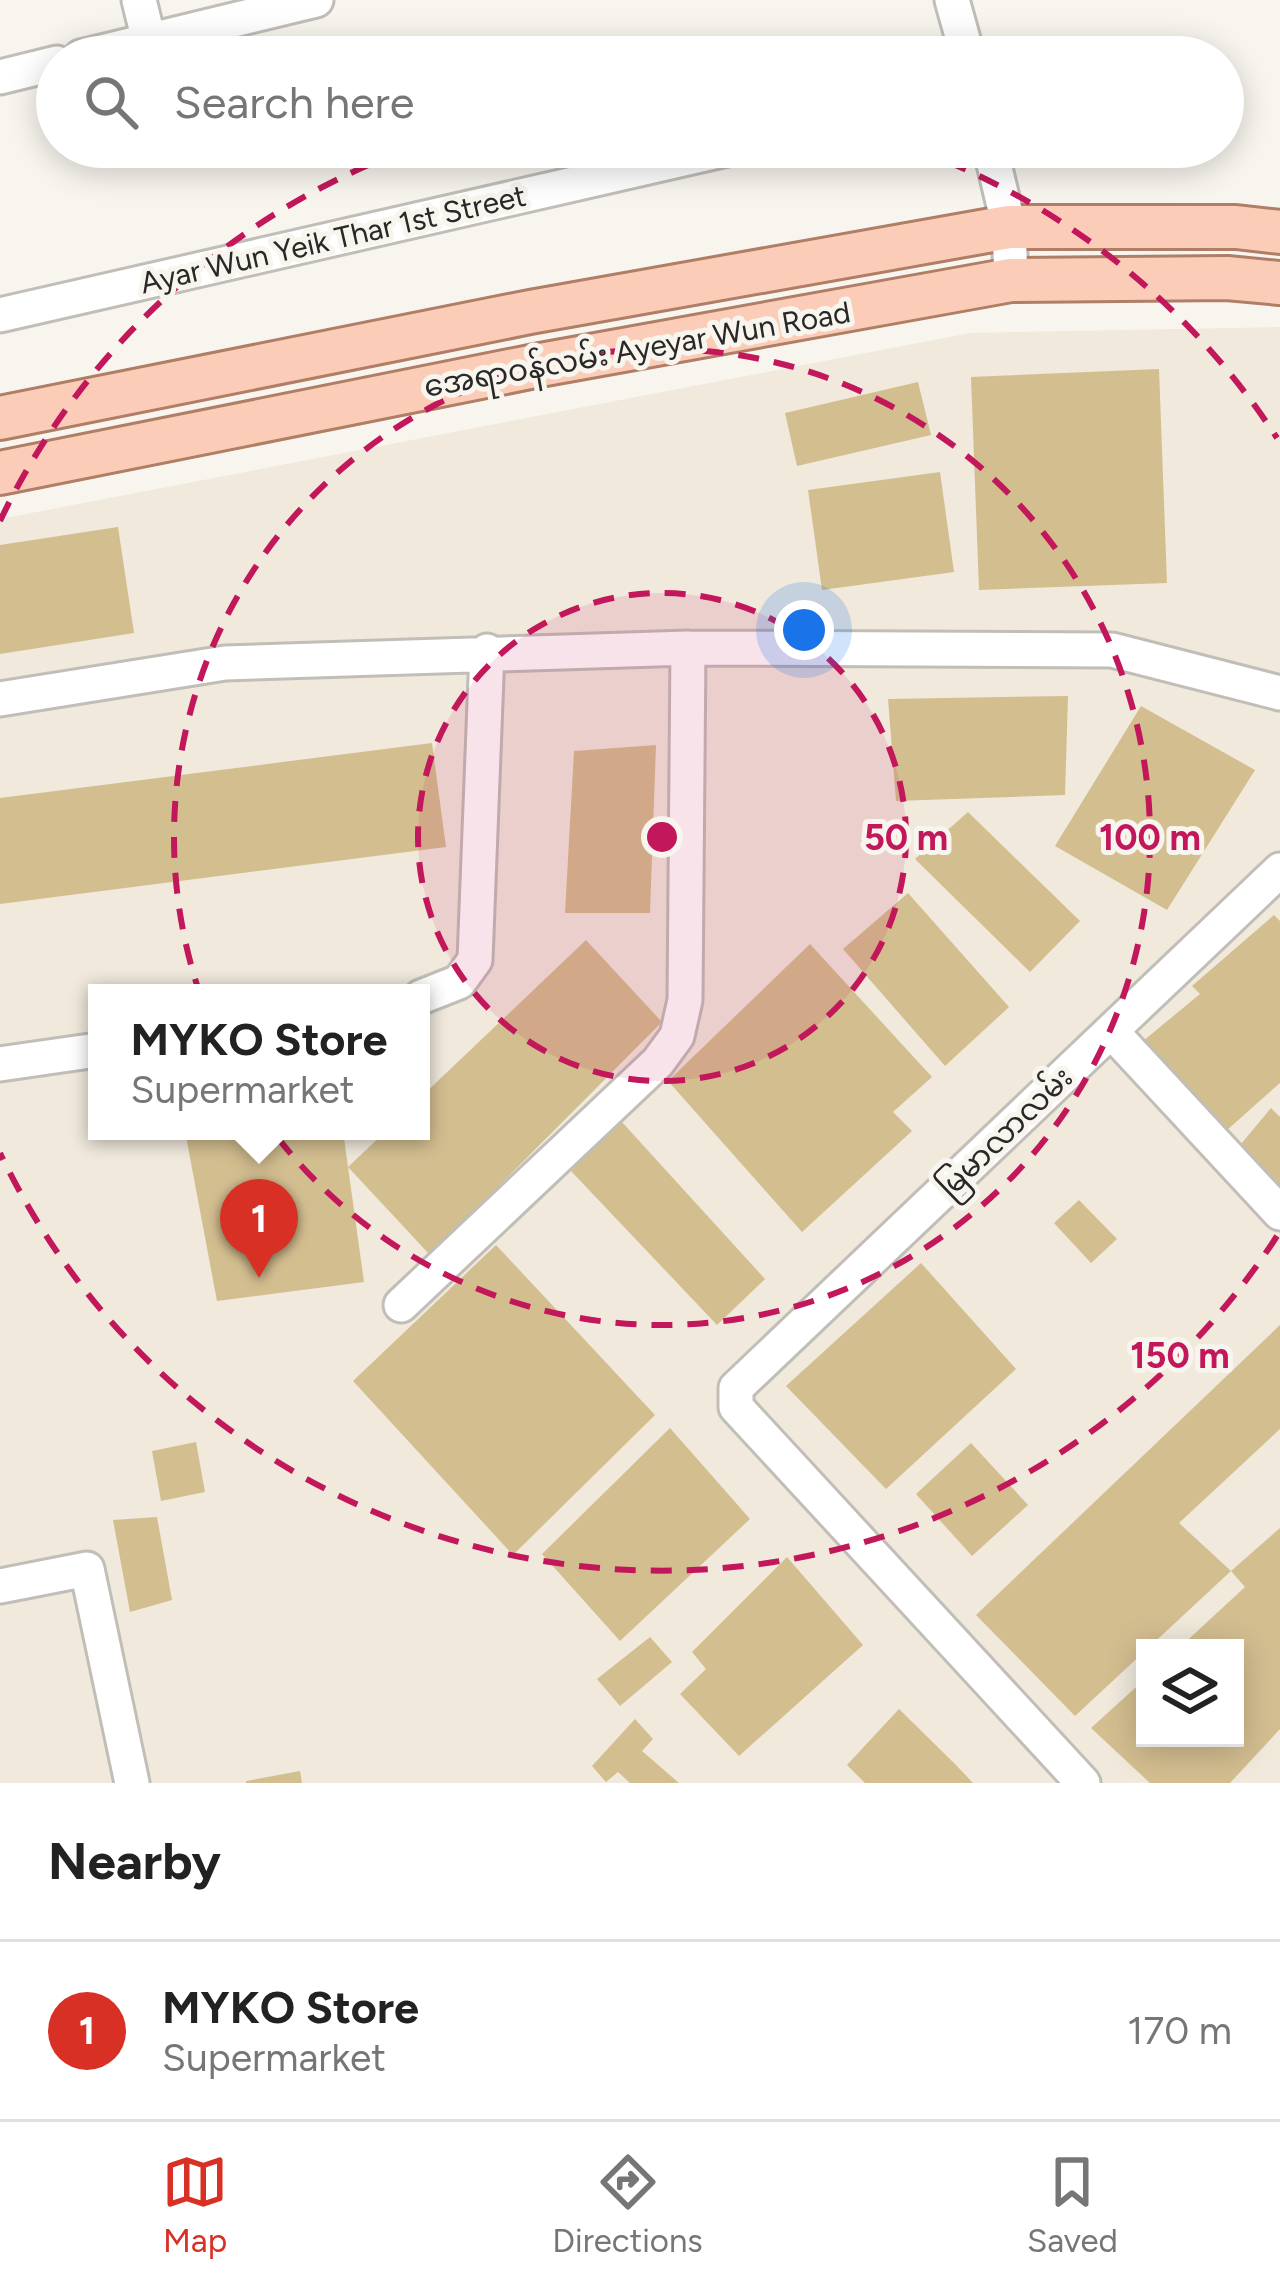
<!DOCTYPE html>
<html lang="en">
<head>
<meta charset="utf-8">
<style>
  :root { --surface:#fff; --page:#f6f6f6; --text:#222; --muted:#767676; --line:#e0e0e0; --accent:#d93025 }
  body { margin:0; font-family:Figtree,"Noto Sans Myanmar",sans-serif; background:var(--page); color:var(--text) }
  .controls { position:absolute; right:36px; bottom:36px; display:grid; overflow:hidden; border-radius:0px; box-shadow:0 6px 30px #0003 }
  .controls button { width:108px; height:108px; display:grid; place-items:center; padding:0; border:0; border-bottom:3px solid var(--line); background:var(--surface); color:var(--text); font:60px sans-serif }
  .you { position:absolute; left:804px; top:630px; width:42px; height:42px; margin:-30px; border:9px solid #fff; border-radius:50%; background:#1a73e8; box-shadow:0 0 0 18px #1a73e833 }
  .badge { display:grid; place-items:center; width:78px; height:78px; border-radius:50%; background:var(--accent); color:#fff; font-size:39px; font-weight:700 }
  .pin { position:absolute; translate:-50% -99px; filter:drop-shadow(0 3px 6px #0008) }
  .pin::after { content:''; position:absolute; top:63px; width:42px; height:36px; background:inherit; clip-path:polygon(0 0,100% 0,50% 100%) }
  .popup { position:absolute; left:88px; top:984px; width:342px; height:156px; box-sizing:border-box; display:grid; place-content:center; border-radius:0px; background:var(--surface); filter:drop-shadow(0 3px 9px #0005); font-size:39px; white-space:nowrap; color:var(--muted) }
  .popup b { font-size:45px; color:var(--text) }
  .popup::after { content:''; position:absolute; left:50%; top:100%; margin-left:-24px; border:24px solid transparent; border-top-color:var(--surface) }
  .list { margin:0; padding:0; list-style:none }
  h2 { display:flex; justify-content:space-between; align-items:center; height:156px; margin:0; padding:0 48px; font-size:51px }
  h2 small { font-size:39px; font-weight:400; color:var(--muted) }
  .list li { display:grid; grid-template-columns:78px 1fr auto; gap:36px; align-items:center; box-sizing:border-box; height:180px; padding:0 48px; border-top:3px solid var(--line) }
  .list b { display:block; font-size:45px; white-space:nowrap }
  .list p { margin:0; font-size:39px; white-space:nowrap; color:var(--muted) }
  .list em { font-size:39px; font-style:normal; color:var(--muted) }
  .icon { flex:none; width:66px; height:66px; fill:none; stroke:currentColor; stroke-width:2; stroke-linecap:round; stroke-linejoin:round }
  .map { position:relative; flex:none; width:1280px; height:1783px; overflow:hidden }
  .search { position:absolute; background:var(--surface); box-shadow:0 6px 30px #0003; left:36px; right:36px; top:36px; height:132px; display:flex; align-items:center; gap:30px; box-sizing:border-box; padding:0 42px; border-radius:66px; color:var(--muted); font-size:45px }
  .sheet { height:336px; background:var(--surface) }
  nav { display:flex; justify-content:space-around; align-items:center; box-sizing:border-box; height:168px; border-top:3px solid var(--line); background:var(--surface); font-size:33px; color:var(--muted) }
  nav a { display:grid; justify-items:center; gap:6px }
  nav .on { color:var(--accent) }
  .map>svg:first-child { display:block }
</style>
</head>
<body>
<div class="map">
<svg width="1280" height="1783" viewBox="0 0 1280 1783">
  <rect width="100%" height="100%" fill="#f8f5ee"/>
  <path fill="#f0e9dc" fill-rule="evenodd" d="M 1280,327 L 1280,1783 L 0,1783 L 0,519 L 970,333 ZM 97,993 L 421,993 L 421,1131 L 97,1131 ZM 1145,1648 L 1235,1648 L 1235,1738 L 1145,1738 Z"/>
  <path fill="#d3be90" d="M 1159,369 L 1167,583 L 979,590 L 971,377 Z
    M 918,382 L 931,435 L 797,466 L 785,413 Z
    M 940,472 L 954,572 L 822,590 L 808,490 Z
    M 118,527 L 134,633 L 0,654 L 0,545 Z
    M 1068,696 L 1065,795 L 896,801 L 888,699 Z
    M 1141,706 L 1255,770 L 1167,910 L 1055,846 Z
    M 432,743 L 446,847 L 0,904 L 0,798 Z
    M 656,745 L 650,913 L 565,913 L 574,751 Z
    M 968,812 L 1080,921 L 1030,972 L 915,859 Z
    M 908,893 L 1009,1007 L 945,1066 L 843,949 Z
    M 1274,915 L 1280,921 L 1280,1083 L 1227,1130 L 1143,1041 L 1200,994 L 1192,986 Z
    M 586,940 L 662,1022 L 430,1255 L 348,1167 L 386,1131 L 421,1131 L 421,1097 Z
    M 810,944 L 932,1077 L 893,1112 L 912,1131 L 802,1232 L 668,1081 Z
    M 1271,1108 L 1280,1117 L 1280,1185 L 1241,1144 Z
    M 621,1121 L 765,1279 L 717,1325 L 571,1171 Z
    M 185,1131 L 343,1131 L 364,1282 L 217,1301 Z
    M 1079,1200 L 1117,1239 L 1091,1263 L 1054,1223 Z
    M 496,1245 L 655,1415 L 513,1555 L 353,1381 Z
    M 921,1263 L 1016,1369 L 886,1489 L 786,1386 Z
    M 1280,1325 L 1280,1429 L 1179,1523 L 1231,1571 L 1075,1716 L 976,1615 Z
    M 670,1428 L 750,1519 L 620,1641 L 542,1554 Z
    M 196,1442 L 205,1492 L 161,1501 L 152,1451 Z
    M 971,1443 L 1028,1505 L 972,1556 L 916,1494 Z
    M 157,1517 L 172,1600 L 130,1612 L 113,1520 Z
    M 1280,1528 L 1280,1729 L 1230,1783 L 1150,1783 L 1091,1728 L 1145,1679 L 1145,1738 L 1235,1738 L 1235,1648 L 1179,1648 L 1245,1587 L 1231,1571 Z
    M 787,1557 L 863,1645 L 739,1756 L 680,1694 L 706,1669 L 692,1652 Z
    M 650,1637 L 672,1662 L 620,1706 L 597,1679 Z
    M 899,1709 L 956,1765 L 973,1783 L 865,1783 L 847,1765 Z
    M 635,1719 L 653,1739 L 642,1751 L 679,1783 L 630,1783 L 618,1772 L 606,1782 L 592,1766 Z
    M 300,1771 L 302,1783 L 246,1783 L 246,1781 Z"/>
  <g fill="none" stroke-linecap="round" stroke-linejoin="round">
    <g stroke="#c1beb8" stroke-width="39">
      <path id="minor" d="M 139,0 L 149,41
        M 952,0 L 968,57
        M 81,57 L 316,0
        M 0,77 L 57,63
        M 990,147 L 1009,227 L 1011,280
        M 0,315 L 736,147
        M 0,699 L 225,663 L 688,648 L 1112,650 L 1280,693
        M 421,997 L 459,982 L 475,960 L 487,651
        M 1111,1031 L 1280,1213
        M 0,1064 L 97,1050
        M 401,1305 L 658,1062 L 677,1036 L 685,1000 L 688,648
        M 0,1586 L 87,1569 L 132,1783
        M 1083,1783 L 736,1407 L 736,1388 L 1280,870"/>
    </g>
    <g stroke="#b07e66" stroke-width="48">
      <path id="major" d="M 0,418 L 530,312 L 1009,227 L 1236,227 L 1280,232
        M 0,473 L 540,365 L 1011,280 L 1227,278 L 1280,283"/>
    </g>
    <use href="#minor" stroke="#fff" stroke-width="33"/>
    <use href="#major" stroke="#fbcdb8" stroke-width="42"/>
  </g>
  <circle cx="662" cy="837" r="244" fill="#c2185b" fill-opacity=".12"/>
  <g fill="none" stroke="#c2185b" stroke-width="6" stroke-dasharray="21 15">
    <circle cx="662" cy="837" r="244"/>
    <circle cx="662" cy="837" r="488"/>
    <path d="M1277 1236A733 733 0 0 1 0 1153M0 521A733 733 0 0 1 411 148M913 148A733 733 0 0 1 1277 438"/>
  </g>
  <g text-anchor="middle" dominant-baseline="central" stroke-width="10" stroke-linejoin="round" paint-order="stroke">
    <g font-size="30" fill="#292826" stroke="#f8f5ee">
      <text transform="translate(333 239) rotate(-13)">Ayar Wun Yeik Thar 1st Street</text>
      <text transform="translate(637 349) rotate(-10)">အေရာဝန်လမ်း Ayeyar Wun Road</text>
      <text transform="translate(1005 1132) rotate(-44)">မြမာလာလမ်း</text>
    </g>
  </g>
  <circle cx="662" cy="837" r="18" fill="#c2185b" stroke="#f8f5ee" stroke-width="6"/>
  <g font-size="36" text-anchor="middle" font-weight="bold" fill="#c2185b" stroke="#f8f5ee" stroke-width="10" stroke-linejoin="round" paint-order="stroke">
    <text x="906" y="850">50 m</text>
    <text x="1150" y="850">100 m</text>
    <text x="1180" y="1368">150 m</text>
  </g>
</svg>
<div class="controls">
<button><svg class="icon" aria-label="layers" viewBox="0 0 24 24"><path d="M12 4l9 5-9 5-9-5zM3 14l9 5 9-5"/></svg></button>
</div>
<div class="you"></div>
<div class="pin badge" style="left:259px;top:1278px">1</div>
<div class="popup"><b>MYKO Store</b>Supermarket</div>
<div class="search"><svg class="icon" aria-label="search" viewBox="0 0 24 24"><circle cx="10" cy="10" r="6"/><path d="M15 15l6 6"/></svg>Search here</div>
</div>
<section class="sheet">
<h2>Nearby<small></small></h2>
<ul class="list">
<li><span class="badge">1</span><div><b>MYKO Store</b><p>Supermarket</p></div><em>170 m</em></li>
</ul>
</section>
<nav>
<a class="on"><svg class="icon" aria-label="map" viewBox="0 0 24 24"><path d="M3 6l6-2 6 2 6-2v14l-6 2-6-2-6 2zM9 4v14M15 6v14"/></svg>Map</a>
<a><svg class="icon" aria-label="directions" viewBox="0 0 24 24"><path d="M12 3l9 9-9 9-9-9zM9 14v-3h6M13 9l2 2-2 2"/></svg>Directions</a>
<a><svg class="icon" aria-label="saved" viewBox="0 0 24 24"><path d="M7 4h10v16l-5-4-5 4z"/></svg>Saved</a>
</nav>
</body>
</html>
